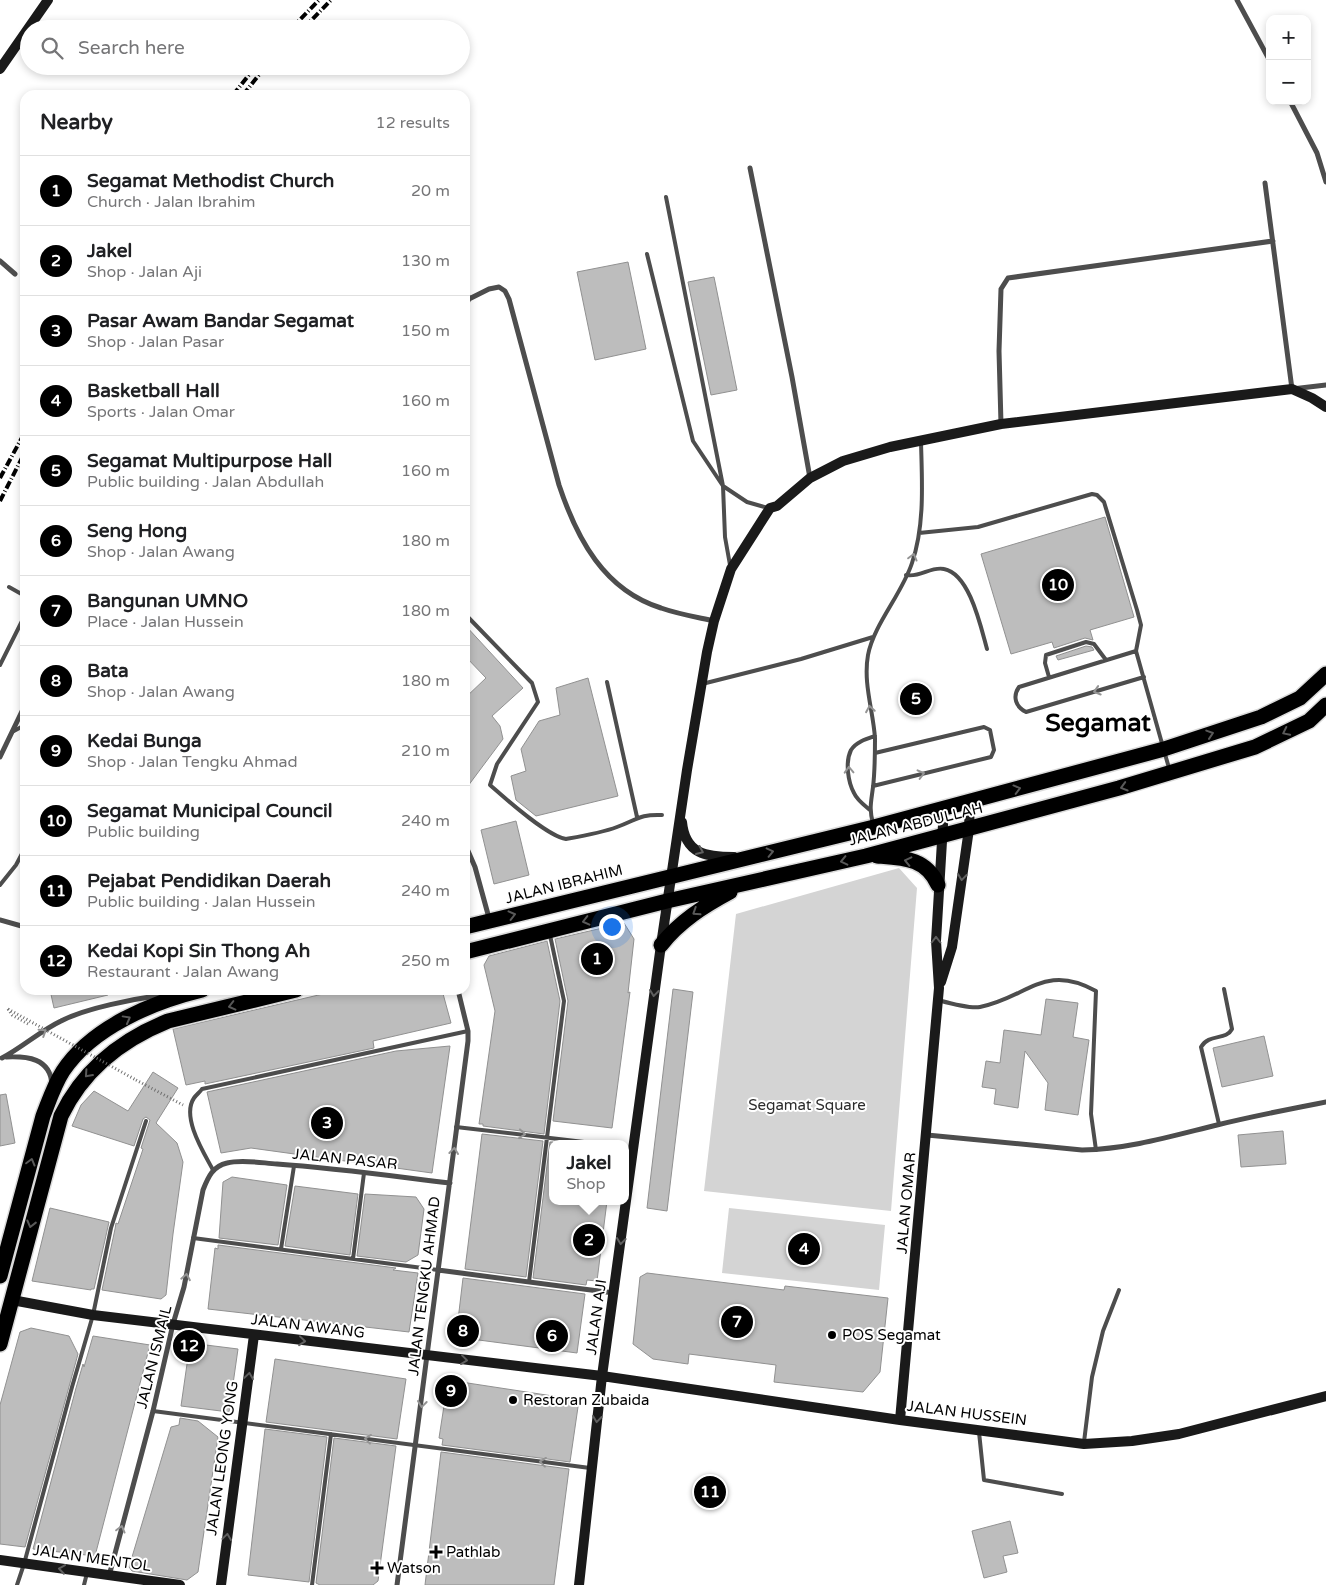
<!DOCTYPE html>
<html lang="en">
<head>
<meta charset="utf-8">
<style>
  :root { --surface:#fff; --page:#f2f2f2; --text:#202124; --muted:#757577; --line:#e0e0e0; --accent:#000 }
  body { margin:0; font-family:"Varela Round",sans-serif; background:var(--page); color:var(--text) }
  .controls { position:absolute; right:15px; top:15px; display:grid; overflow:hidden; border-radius:10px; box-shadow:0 2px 8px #0003 }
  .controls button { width:45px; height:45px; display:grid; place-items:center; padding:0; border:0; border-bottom:1px solid var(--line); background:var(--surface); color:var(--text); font:25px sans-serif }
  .you { position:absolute; left:611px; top:926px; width:18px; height:18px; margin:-12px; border:4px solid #fff; border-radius:50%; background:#1a73e8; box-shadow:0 0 0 8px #1a73e833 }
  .badge { display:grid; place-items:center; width:32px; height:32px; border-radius:50%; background:var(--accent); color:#fff; font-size:16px; font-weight:700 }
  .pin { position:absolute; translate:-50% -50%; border:2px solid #fff; box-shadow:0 1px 5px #0006 }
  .popup { position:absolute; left:549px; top:1140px; width:80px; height:65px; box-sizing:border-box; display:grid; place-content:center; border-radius:10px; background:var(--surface); filter:drop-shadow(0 1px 4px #0005); font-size:16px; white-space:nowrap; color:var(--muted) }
  .popup b { font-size:19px; color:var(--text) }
  .popup::after { content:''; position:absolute; left:50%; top:100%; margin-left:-10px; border:10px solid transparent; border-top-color:var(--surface) }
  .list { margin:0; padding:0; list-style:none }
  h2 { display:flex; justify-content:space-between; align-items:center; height:65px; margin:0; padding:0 20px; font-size:21px }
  h2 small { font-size:16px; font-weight:400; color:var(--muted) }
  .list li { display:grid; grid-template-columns:32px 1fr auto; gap:15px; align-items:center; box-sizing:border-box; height:70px; padding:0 20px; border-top:1px solid var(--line) }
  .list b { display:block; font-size:19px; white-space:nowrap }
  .list p { margin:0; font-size:16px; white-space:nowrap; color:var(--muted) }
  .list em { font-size:16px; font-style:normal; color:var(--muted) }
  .icon { flex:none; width:28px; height:28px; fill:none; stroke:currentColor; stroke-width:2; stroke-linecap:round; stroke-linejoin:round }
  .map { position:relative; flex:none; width:1326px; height:1585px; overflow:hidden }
  .search { position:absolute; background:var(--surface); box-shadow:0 2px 8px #0003; left:20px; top:20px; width:450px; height:55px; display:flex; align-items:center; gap:12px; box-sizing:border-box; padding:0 18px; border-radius:28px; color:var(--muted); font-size:19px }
  .panel { position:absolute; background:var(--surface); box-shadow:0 2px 8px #0003; left:20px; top:90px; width:450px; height:905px; border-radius:15px }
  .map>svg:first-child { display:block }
</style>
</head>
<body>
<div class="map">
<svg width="1326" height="1585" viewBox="0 0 1326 1585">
  <rect width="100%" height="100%" fill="#fff"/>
  <path fill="#d4d4d4" d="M 899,868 L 917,888 L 891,1211 L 704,1191 L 736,914 Z
    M 729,1208 L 885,1225 L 879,1290 L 722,1273 Z"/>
  <path fill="#bdbdbd" stroke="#919191" d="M 628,262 L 646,349 L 595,360 L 577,272 Z
    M 714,277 L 737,390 L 711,395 L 688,282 Z
    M 1105,517 L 1134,617 L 1090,630 L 1093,640 L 1085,638 L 1054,648 L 1052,642 L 1011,654 L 981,554 Z
    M 465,625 L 523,688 L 492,716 L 500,726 L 503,739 L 465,790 L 465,698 L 486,678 L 465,656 Z
    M 1086,646 L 1092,647 L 1094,650 L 1058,660 L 1056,656 Z
    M 588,678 L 618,796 L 536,816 L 516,800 L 511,776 L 526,771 L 521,749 L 539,721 L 560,715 L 556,688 Z
    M 516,821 L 529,875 L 494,884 L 481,830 Z
    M 624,923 L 634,939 L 628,993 L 630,992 L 612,1128 L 553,1121 L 568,1001 L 555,939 Z
    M 547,941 L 560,1001 L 544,1134 L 483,1126 L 483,1124 L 479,1124 L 495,1011 L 484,965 L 489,956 Z
    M 673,989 L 693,992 L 667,1211 L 647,1208 Z
    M 50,990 L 108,990 L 108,995 L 54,1008 Z
    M 340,990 L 442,990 L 451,1023 L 373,1041 L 374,1048 L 205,1084 L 205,1081 L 186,1085 L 173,1029 Z
    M 1046,999 L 1078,1003 L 1073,1037 L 1089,1040 L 1078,1115 L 1045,1110 L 1048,1083 L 1025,1051 L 1018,1108 L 994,1104 L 996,1089 L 982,1087 L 986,1061 L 1000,1063 L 1004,1030 L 1041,1035 Z
    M 1264,1036 L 1273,1076 L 1222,1087 L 1213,1048 Z
    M 450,1046 L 432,1173 L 251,1148 L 221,1153 L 207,1092 L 396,1051 Z
    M 153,1072 L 178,1088 L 156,1123 L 177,1143 L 183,1162 L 173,1234 L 166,1295 L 161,1299 L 102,1290 L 115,1229 L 116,1223 L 118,1224 L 143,1149 L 141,1148 L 150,1120 L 146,1117 L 143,1119 L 134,1146 L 72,1126 L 81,1105 L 94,1091 L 128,1111 Z
    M 6,1094 L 15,1143 L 0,1146 L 0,1095 Z
    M 1283,1131 L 1286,1164 L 1241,1167 L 1238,1135 Z
    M 482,1134 L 543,1141 L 526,1277 L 465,1269 Z
    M 550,1142 L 553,1142 L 553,1201 L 607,1201 L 597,1281 L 587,1280 L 586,1285 L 533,1278 Z
    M 232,1177 L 287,1185 L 278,1245 L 219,1238 L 223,1182 Z
    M 295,1186 L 358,1194 L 350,1255 L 285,1246 Z
    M 365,1194 L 416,1197 L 424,1209 L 418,1255 L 406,1262 L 357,1256 Z
    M 50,1208 L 109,1222 L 94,1289 L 91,1289 L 91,1290 L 32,1281 Z
    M 218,1245 L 396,1268 L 393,1270 L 418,1273 L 409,1332 L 208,1309 L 215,1248 L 218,1249 Z
    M 647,1273 L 784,1290 L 785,1286 L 888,1298 L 880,1372 L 863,1392 L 774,1382 L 776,1365 L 689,1354 L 688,1364 L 653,1359 L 633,1344 L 640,1277 Z
    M 463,1278 L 585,1294 L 577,1353 L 456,1337 Z
    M 31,1328 L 69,1336 L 78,1354 L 25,1547 L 0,1544 L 0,1405 L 20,1332 Z
    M 93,1336 L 150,1345 L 95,1556 L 33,1549 L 76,1388 L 83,1364 L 84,1367 Z
    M 190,1343 L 238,1349 L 229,1412 L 181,1406 Z
    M 275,1359 L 406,1379 L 397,1439 L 266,1422 Z
    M 448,1380 L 579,1400 L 570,1462 L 442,1445 L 443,1439 L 439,1438 Z
    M 180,1418 L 198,1421 L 218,1437 L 198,1572 L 187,1580 L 132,1571 L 129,1567 L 171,1427 L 179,1425 Z
    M 265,1429 L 327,1437 L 309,1582 L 248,1575 Z
    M 334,1438 L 396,1446 L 378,1581 L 373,1585 L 320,1585 L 316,1583 Z
    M 441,1452 L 569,1469 L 554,1585 L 425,1585 Z
    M 1010,1521 L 1018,1553 L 1003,1556 L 1007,1572 L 984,1578 L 972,1531 Z"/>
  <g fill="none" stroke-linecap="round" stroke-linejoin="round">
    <g stroke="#dbdbdb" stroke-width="18">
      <path id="highway" d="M 877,856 C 904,858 926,858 938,885
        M 465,927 L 874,827 L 1164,749 L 1261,717 L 1300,698 L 1326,674
        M 661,945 C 680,921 704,906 730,892
        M 465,952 L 667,901 L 866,856 L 1119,788 L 1255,747 L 1309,721 L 1326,705
        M 0,1276 L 43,1116 C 49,1101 54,1085 63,1071 C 92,1027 153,1002 202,990
        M 0,1344 L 61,1116 C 83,1070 121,1040 168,1021 L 296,990"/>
    </g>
    <path stroke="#6f6f6f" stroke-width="3" stroke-dasharray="1 2.5" stroke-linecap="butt" d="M 8,1009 L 12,1015 L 30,1025
      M 136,1080 L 183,1105"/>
    <path stroke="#4d4d4d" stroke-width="4" d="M 666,197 L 723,486 L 747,502 L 768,508
      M 647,254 L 693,441 L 723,486 L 725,537 L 730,565
      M 919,533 L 978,527 L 1092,494 L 1097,495 L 1104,502 L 1137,610 L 1141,625 L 1136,651 L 1163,747
      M 906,575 C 920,578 931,566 944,569 C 970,574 981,628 987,649
      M 9,587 L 25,596
      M 465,614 L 532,683 L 538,702 L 497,764 L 490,785 C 506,799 547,836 566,839 C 583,836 601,833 617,827 C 637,820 639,814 662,815
      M 1136,651 L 1019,687 C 1012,697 1016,707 1026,712 L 1144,677
      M 0,665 L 25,615
      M 1049,677 L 1045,663 L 1046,655 L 1086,642 L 1094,644 L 1106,660
      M 607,682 L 637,817
      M 702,684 L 801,659 L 873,637
      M 12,732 L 25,725
      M 1165,754 L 1169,768
      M 873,786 L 991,757 L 994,750 L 990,730 L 984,727 L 875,753
      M 870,810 C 864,805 857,800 854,793 C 848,782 845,762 851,750 C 856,742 866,739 875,736
      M 873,824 C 869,808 871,803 873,787 C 875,771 875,754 875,738 C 873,710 863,683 868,655 C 874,624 902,594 912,563 C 925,524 922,482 921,442
      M 0,885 L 16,865 L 25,848
      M 938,1000 C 949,1003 970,1009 980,1007 C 1027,998 1044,962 1096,991 L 1091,1114 L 1096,1150
      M 1219,1124 L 1201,1047 C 1209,1033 1226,1041 1232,1029 L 1224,989
      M 456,1127 L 601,1144
      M 213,1170 C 204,1153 181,1117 194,1098 C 196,1095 200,1092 202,1089 L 468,1031
      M 193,1238 L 438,1270
      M 281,1249 L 294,1166
      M 353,1259 L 364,1173
      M 529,1282 L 564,1001 L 550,935
      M 153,1411 L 590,1468
      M 979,1432 L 984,1480 L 1062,1494
      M 1084,1442 L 1092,1377 L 1103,1331 L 1119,1290
      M 17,1585 L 24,1564 L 72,1387 L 93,1315 L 111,1228 L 146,1121
      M 84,1585 L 87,1573
      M 312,1585 L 331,1434"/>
    <path stroke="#4d4d4d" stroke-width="5" d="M 1237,0 L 1270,61
      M 1290,101 L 1317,153 L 1326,182
      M 750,168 L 792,377 L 810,478
      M 1265,183 L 1292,389 L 1326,385
      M 0,261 L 15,274
      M 465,289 L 469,299 L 465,307
      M 469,299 L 489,289 L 499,287 L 505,291 L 509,299 L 559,485 C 577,539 604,590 661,608 C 678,614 696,617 714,621
      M 1001,424 L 999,351 L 1001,289 L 1008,278 L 1273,241
      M 0,757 L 25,705
      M 465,844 L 475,867 L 489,918
      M 0,920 L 25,927
      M 6,1057 C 27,1056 50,1058 52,1084
      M 2,1058 C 23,1047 40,1031 61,1021 C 86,1008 134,999 162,995
      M 927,1135 L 1082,1150 C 1129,1149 1172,1136 1217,1125 C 1253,1116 1290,1109 1326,1102
      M 438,1270 L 614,1293
      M 109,1576 L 153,1411 L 173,1324 L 184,1287 L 203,1190 C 208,1177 213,1166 227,1163 C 242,1159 262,1163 277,1164 C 335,1168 392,1176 450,1183
      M 397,1585 L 468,1041 L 468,1031 L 458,990"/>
    <path stroke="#1a1a1a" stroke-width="10" d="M 0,69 L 48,0
      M 682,822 C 685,854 706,857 734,857
      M 941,982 L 952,947 L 969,829 L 970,801
      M 12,1300 L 93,1315 L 602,1376 L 900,1420 L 1084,1444 L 1132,1441 L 1179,1434 L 1326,1396
      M 900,1420 L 939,988 L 936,941 L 944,808
      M 0,1560 L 180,1585
      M 221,1585 L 254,1335
      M 579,1585 L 602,1376 L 661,945 L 687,770 L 707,652 L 714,621 L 731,569 L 770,508 L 777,506 L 810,478 L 843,461 L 890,447 L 1001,424 L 1292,389 L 1312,398 L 1326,407"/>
    <use href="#highway" stroke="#000" stroke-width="15"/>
    <path stroke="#000" stroke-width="4" stroke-dasharray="8 2.5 1 2.5" stroke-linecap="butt" d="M 291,29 L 319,0
      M 303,29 L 331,0
      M 233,95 L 256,66
      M 243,95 L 266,66
      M 0,478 L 25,432
      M 0,501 L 25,452"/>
    <path stroke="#6f6f6f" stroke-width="3" stroke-dasharray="1 2.5" stroke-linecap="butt" d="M 8,1009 L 136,1080"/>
  </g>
  <defs><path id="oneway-chevron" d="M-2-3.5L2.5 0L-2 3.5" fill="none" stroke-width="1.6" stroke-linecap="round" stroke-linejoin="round" transform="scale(1.25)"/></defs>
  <g stroke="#949494">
    <use href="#oneway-chevron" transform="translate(913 557) rotate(-75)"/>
    <use href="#oneway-chevron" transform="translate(1097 691) rotate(163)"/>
    <use href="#oneway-chevron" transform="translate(870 709) rotate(-99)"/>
    <use href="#oneway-chevron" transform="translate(849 770) rotate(-92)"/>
    <use href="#oneway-chevron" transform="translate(921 774) rotate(-14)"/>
    <use href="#oneway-chevron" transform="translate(43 1032) rotate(-33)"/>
    <use href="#oneway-chevron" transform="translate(522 1134) rotate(6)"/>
    <use href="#oneway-chevron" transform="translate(454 1151) rotate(-83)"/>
    <use href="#oneway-chevron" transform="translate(186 1277) rotate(-80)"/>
    <use href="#oneway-chevron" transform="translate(422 1404) rotate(97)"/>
    <use href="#oneway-chevron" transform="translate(368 1439) rotate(-173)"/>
    <use href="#oneway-chevron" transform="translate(543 1462) rotate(-173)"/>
    <use href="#oneway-chevron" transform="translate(121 1529) rotate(-75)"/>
  </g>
  <g stroke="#595959">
    <use href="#oneway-chevron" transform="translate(1286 732) rotate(154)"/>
    <use href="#oneway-chevron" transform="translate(1210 734) rotate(-18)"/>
    <use href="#oneway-chevron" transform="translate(1124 787) rotate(164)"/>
    <use href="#oneway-chevron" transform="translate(1017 789) rotate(-15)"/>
    <use href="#oneway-chevron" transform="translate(770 852) rotate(-13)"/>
    <use href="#oneway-chevron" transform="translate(844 861) rotate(167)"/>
    <use href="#oneway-chevron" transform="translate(908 861) rotate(-167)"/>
    <use href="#oneway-chevron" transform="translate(696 912) rotate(147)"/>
    <use href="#oneway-chevron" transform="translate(512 915) rotate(-14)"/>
    <use href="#oneway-chevron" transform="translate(586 921) rotate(166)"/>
    <use href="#oneway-chevron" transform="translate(232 1006) rotate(166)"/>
    <use href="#oneway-chevron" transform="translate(127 1019) rotate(-29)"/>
    <use href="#oneway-chevron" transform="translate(88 1074) rotate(132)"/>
    <use href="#oneway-chevron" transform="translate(31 1162) rotate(-75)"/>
    <use href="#oneway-chevron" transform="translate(31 1224) rotate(104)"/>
  </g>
  <g stroke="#5f5f5f">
    <use href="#oneway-chevron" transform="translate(700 851) rotate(24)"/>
    <use href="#oneway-chevron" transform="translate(962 877) rotate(97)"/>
    <use href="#oneway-chevron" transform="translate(936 940) rotate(-90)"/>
    <use href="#oneway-chevron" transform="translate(654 993) rotate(97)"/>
    <use href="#oneway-chevron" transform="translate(621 1241) rotate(97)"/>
    <use href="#oneway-chevron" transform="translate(302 1341) rotate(6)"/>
    <use href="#oneway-chevron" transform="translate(464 1360) rotate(7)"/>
    <use href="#oneway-chevron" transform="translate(249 1376) rotate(-82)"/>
    <use href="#oneway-chevron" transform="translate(597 1419) rotate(97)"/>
    <use href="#oneway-chevron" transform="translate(227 1537) rotate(-82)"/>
    <use href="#oneway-chevron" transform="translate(62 1569) rotate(-172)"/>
  </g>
  <g fill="#000" stroke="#fff" stroke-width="2">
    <circle cx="832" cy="1335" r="5"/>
    <circle cx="513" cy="1400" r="5"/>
    <path d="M433.5 1544.5h5v5h5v5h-5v5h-5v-5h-5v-5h5z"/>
    <path d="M374.5 1560.5h5v5h5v5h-5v5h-5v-5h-5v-5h5z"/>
  </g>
  <g text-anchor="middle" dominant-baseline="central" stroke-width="4" stroke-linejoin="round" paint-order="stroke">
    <g font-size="15" fill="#000" stroke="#fff">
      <text transform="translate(916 824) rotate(-14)">JALAN ABDULLAH</text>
      <text transform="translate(564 884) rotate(-14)">JALAN IBRAHIM</text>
      <text transform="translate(345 1159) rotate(6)">JALAN PASAR</text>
      <text transform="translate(906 1203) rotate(-85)">JALAN OMAR</text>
      <text transform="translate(424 1286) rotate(-83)">JALAN TENGKU AHMAD</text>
      <text transform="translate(596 1317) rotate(-82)">JALAN AJI</text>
      <text transform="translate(308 1326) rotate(7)">JALAN AWANG</text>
      <text transform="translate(154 1357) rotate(-76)">JALAN ISMAIL</text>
      <text transform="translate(967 1413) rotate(7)">JALAN HUSSEIN</text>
      <text transform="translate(222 1458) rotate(-82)">JALAN LEONG YONG</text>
      <text transform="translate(92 1558) rotate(8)">JALAN MENTOL</text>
    </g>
    <g font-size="15" fill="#2b2b2b" stroke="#fff">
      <text x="807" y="1105">Segamat Square</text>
    </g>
    <g font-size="15" fill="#000" stroke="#fff" text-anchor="start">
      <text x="842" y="1335">POS Segamat</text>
      <text x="523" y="1400">Restoran Zubaida</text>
      <text x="446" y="1552">Pathlab</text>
      <text x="387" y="1568">Watson</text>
    </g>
    <g font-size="25" font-weight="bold" fill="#000" stroke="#fff">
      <text x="1098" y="723">Segamat</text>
    </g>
  </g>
</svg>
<div class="controls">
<button>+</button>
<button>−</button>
</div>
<div class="you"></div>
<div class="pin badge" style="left:597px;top:959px">1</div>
<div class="pin badge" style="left:589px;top:1240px">2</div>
<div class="popup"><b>Jakel</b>Shop</div>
<div class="pin badge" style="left:327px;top:1123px">3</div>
<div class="pin badge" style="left:804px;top:1249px">4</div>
<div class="pin badge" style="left:916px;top:699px">5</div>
<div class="pin badge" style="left:552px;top:1336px">6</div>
<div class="pin badge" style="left:737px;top:1322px">7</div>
<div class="pin badge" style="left:463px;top:1331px">8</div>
<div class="pin badge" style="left:451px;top:1391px">9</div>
<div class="pin badge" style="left:1058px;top:585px">10</div>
<div class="pin badge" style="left:710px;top:1492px">11</div>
<div class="pin badge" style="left:189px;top:1346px">12</div>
<div class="search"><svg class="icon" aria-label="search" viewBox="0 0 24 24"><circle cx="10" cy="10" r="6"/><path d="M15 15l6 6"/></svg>Search here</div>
<section class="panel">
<h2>Nearby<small>12 results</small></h2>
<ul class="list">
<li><span class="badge">1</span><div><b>Segamat Methodist Church</b><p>Church · Jalan Ibrahim</p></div><em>20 m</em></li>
<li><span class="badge">2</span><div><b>Jakel</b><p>Shop · Jalan Aji</p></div><em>130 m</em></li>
<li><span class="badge">3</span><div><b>Pasar Awam Bandar Segamat</b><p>Shop · Jalan Pasar</p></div><em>150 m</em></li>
<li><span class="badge">4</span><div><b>Basketball Hall</b><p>Sports · Jalan Omar</p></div><em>160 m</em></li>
<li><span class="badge">5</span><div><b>Segamat Multipurpose Hall</b><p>Public building · Jalan Abdullah</p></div><em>160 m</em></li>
<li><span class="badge">6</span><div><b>Seng Hong</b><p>Shop · Jalan Awang</p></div><em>180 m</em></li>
<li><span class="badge">7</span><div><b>Bangunan UMNO</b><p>Place · Jalan Hussein</p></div><em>180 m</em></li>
<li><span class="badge">8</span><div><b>Bata</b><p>Shop · Jalan Awang</p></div><em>180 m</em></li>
<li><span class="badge">9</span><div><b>Kedai Bunga</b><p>Shop · Jalan Tengku Ahmad</p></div><em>210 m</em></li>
<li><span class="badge">10</span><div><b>Segamat Municipal Council</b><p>Public building</p></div><em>240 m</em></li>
<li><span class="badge">11</span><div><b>Pejabat Pendidikan Daerah</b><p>Public building · Jalan Hussein</p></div><em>240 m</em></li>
<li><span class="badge">12</span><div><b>Kedai Kopi Sin Thong Ah</b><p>Restaurant · Jalan Awang</p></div><em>250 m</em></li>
</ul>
</section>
</div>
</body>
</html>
